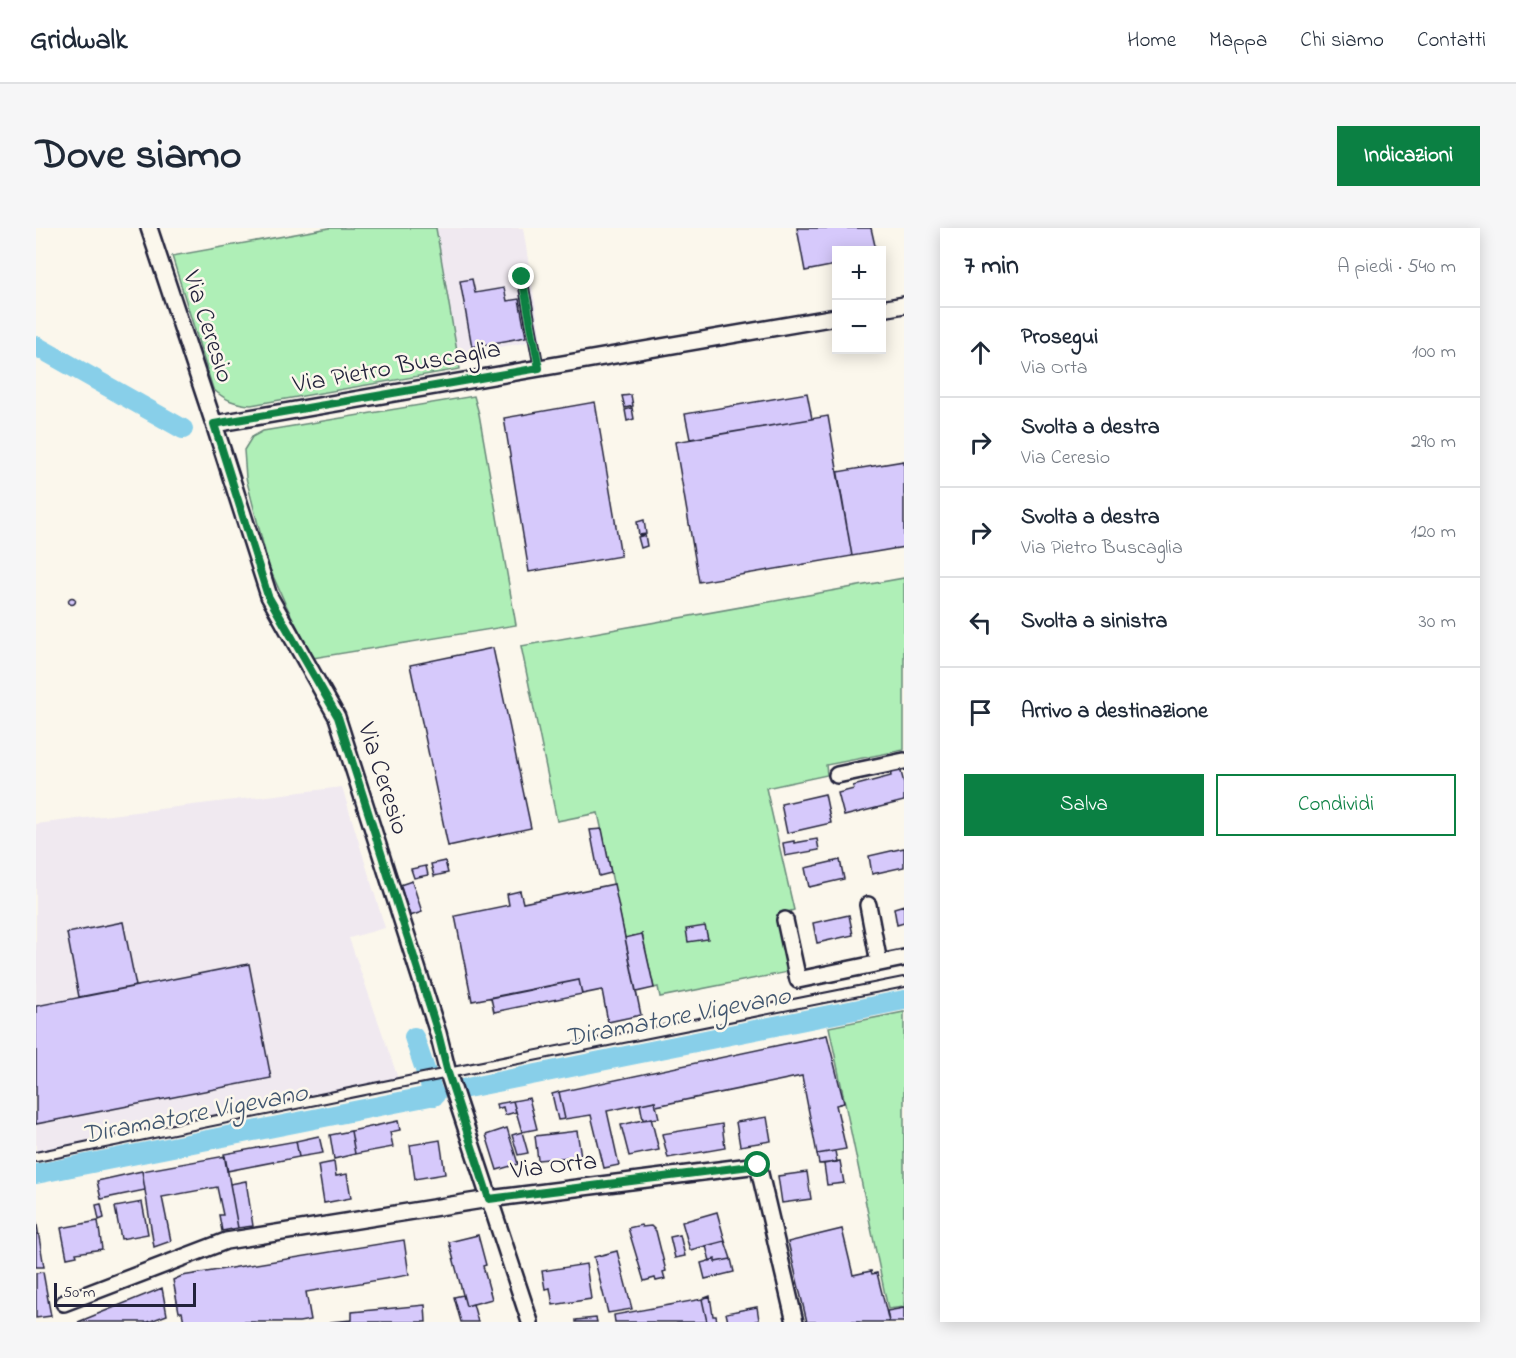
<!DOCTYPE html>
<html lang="it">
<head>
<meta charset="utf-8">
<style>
  :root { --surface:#fff; --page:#f6f6f7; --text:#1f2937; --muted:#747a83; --line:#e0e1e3; --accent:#0b8043 }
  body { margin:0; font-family:"Indie Flower",sans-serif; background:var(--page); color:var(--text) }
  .controls { position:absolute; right:18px; top:18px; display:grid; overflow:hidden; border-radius:0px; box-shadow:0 3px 15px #0003 }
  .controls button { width:54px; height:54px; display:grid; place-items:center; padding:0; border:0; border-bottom:2px solid var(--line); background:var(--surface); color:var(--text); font:30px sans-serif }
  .scale { position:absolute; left:18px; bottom:15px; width:142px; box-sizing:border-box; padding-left:6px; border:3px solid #22223b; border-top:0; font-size:16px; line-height:21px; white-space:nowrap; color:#22223b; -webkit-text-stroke:4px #fbf7ec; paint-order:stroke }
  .stop { position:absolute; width:18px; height:18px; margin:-14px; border:4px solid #0b8043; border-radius:50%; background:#fff }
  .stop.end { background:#0b8043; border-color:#fff; box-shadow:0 2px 6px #0008 }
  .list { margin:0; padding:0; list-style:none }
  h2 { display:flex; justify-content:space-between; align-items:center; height:78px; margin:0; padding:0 24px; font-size:26px }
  h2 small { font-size:20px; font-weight:400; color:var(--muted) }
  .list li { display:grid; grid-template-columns:39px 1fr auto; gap:18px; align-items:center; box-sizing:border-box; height:90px; padding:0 24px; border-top:2px solid var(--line) }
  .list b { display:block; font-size:22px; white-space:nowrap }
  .list p { margin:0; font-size:20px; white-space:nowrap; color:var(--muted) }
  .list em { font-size:20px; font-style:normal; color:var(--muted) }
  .actions { display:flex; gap:12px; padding:18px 24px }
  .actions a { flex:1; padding:14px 0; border:2px solid var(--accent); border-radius:0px; text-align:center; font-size:21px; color:var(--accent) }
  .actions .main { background:var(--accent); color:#fff }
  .icon { flex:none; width:33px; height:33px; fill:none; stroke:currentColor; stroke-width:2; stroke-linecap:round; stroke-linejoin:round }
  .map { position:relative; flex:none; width:868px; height:1094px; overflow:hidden; border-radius:0px }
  header { display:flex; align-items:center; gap:36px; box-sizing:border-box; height:84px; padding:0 30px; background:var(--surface); border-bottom:2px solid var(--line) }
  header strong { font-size:28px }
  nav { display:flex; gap:33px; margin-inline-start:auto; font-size:21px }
  .intro { display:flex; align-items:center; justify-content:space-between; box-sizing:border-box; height:144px; padding:0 36px }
  h1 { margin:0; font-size:42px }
  .button { padding:15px 27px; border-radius:0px; background:var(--accent); color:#fff; font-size:21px; font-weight:700 }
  main { display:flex; gap:36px; padding:0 36px }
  aside { flex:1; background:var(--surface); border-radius:0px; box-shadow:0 3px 15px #0003 }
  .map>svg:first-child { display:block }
</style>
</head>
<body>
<header>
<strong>Gridwalk</strong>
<nav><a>Home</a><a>Mappa</a><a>Chi siamo</a><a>Contatti</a></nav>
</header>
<div class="intro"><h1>Dove siamo</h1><a class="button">Indicazioni</a></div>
<main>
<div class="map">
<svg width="868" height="1094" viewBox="0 0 868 1094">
  <rect width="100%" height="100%" fill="#fbf7ec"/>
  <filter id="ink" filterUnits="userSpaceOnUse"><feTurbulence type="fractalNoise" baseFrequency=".0167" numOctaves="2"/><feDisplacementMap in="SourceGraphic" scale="12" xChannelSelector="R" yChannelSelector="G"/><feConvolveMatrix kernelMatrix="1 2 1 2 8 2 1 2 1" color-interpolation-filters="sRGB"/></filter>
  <g filter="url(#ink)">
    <path fill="#f0e9f0" d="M 400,0 L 487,0 L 505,112 L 421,126 Z
      M 306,559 L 349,700 L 313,710 L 362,850 L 0,924 L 0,596 Z"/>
    <path fill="#afefb7" stroke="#688879" stroke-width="1.5" d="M 293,0 L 400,0 L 424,141 L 215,177 C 199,176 189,172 177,161 L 136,28 Z
      M 438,168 L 443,186 L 480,397 L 277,430 L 249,375 L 233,339 L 210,250 L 208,222 L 216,209 L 227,203 Z
      M 868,350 L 868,522 L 790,537 L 791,547 L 730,560 L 758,682 L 741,687 L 752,744 L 624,769 L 622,759 L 618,760 L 606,706 L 589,710 L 562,585 L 521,593 L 485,418 Z
      M 868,784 L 868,1079 L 852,1081 L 793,799 Z"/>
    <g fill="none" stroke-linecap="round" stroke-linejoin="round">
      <path stroke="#88cfe9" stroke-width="20" d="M 0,118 L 147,201
        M 378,809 L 398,868
        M 426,861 L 868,772
        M 0,946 L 399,867"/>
    </g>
    <path fill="#d6c9fb" stroke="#22223b" stroke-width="1.5" d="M 761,0 L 835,0 L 840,22 L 800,22 L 800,37 L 769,43 Z
      M 436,51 L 439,65 L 468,60 L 471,73 L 483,71 L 490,109 L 436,119 L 424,53 Z
      M 771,165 L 776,191 L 654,211 L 649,186 Z
      M 595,167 L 597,178 L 589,180 L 586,168 Z
      M 559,174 L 585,328 L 493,344 L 468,190 Z
      M 596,180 L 598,191 L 591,193 L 589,182 Z
      M 792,188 L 816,328 L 663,354 L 639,214 Z
      M 868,233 L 868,319 L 816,328 L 801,244 Z
      M 608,292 L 610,306 L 603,307 L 601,294 Z
      M 609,307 L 611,318 L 605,320 L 602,309 Z
      M32.5 373a3.5 3.5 0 1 1 7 0a3.5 3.5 0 1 1-7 0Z
      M 457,420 L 495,600 L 412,618 L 374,437 Z
      M 864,540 L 868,555 L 868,573 L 808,588 L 802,565 L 818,561 L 817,558 L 855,548 L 854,543 Z
      M 789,566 L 795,595 L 751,605 L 745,576 Z
      M 566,601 L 575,645 L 563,648 L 554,602 Z
      M 781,611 L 783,622 L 749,628 L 747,615 L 758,613 L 758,615 Z
      M 868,620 L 868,639 L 836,646 L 833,628 Z
      M 804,632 L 808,651 L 773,659 L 769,640 Z
      M 409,633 L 412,645 L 398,648 L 395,636 Z
      M 390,638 L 392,647 L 378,650 L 375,641 Z
      M 376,653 L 386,684 L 374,688 L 364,657 Z
      M 578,656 L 605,787 L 572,794 L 566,762 L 546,766 L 543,752 L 436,773 L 419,688 L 473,677 L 471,666 L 484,663 L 487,675 Z
      M 868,677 L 868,695 L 861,697 L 858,680 Z
      M 813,687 L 817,707 L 781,715 L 777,695 Z
      M 87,694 L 100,758 L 43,769 L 31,705 Z
      M 669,698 L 672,711 L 652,714 L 650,701 Z
      M 606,706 L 618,760 L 600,764 L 589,710 Z
      M 213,736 L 235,850 L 0,896 L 0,778 Z
      M 543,752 L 546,766 L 458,784 L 455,770 Z
      M 791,807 L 808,875 L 800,877 L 810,921 L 781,926 L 766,848 L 620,878 L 619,873 L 571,883 L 583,937 L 568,940 L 555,887 L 529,891 L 523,864 Z
      M 523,864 L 529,891 L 522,892 L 516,866 Z
      M 493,870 L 501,901 L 486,904 L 477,873 Z
      M 477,873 L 480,884 L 469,887 L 467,879 L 461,881 L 460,876 Z
      M 619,873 L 623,890 L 607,892 L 604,876 Z
      M 731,889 L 735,913 L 704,918 L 700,894 Z
      M 615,890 L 623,922 L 593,928 L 585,897 Z
      M 362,893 L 364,902 L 354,904 L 357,919 L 319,926 L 315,903 Z
      M 686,896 L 689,920 L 632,930 L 626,906 Z
      M 471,900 L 482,936 L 461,942 L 450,907 Z
      M 315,903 L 319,926 L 298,931 L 294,907 Z
      M 541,903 L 545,928 L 502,932 L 499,908 Z
      M 486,904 L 492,925 L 482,927 L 476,907 Z
      M 283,908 L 287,925 L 263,929 L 260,913 Z
      M 404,912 L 409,946 L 379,951 L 374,917 Z
      M 260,913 L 263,929 L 191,943 L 188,926 Z
      M 799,923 L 801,934 L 783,936 L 781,926 Z
      M 189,928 L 202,1000 L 186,1003 L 183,987 L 187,987 L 181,959 L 126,969 L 135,1013 L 118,1019 L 106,943 Z
      M 804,933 L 808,955 L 791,957 L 788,936 Z
      M 298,934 L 300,948 L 311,946 L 315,970 L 288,975 L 282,937 Z
      M 106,943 L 109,962 L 65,971 L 61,953 Z
      M 771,944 L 775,971 L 746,975 L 742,948 Z
      M 210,953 L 217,998 L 202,1000 L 194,956 Z
      M 106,974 L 112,1006 L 85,1011 L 79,979 Z
      M 65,976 L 68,990 L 63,992 L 60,977 Z
      M 681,984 L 689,1013 L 654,1022 L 646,994 Z
      M 0,991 L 8,1039 L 0,1039 Z
      M 62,993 L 66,1021 L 40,1025 L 41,1028 L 31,1030 L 25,1000 Z
      M 605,997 L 606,999 L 615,998 L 620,1003 L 630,1043 L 627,1044 L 629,1051 L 620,1053 L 619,1050 L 608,1053 L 592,1000 Z
      M 806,1001 L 817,1047 L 835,1043 L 836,1046 L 841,1045 L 853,1094 L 771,1094 L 752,1014 Z
      M 442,1007 L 450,1037 L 447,1038 L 456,1071 L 430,1078 L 413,1014 Z
      M 644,1007 L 649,1028 L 639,1030 L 634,1009 Z
      M 368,1012 L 373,1047 L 270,1064 L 275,1092 L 263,1094 L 148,1094 L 146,1084 L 143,1084 L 137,1052 L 146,1048 Z
      M 689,1013 L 695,1031 L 679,1034 L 679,1031 L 674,1033 L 670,1018 Z
      M 581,1023 L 596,1081 L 572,1085 L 558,1029 Z
      M 679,1031 L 679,1034 L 695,1031 L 698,1044 L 669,1051 L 665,1035 Z
      M 550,1036 L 555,1071 L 517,1077 L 514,1060 L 509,1061 L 506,1043 Z
      M 7,1044 L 15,1088 L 0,1090 L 0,1045 Z
      M 126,1060 L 131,1087 L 112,1094 L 42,1094 Z
      M 427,1067 L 430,1078 L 437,1076 L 442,1094 L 425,1094 L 418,1069 Z
      M 674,1068 L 677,1088 L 680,1088 L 681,1094 L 671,1094 L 666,1071 Z
      M 666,1071 L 671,1094 L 579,1094 L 578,1087 Z
      M 389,1077 L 390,1094 L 293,1094 L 316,1092 L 316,1084 Z
      M 721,1079 L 723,1092 L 718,1094 L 692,1094 L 690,1085 Z
      M 868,1080 L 868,1094 L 853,1094 L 851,1083 Z
      M 560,1090 L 561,1094 L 540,1094 L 540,1092 Z"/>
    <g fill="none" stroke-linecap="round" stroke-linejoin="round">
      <g stroke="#22223b" stroke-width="12">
        <path id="lane" d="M 486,49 L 503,140
          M 0,929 L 412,845 L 868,754"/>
      </g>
      <g stroke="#22223b" stroke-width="20">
        <path id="street" d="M 113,0 L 178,196 L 233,368 L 301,489 L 402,805 L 412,845 L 494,1094
          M 846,81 L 868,77
          M 178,196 L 800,89
          M 801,547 L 868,533
          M 832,677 L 843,735
          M 749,692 L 762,752 L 868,730
          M 28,1075 L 190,1013 L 453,971 L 722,937 L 759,1094"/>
      </g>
      <use href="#lane" stroke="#fbf7ec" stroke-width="8"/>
      <use href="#street" stroke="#fbf7ec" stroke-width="15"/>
    </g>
  </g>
  <g fill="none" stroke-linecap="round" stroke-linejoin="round" filter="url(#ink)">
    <path stroke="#0b8043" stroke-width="8" d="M 486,49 L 503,140 L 178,196 L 232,368 L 302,489 L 402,805 L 412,845 L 453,971 L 722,937"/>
  </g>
  <g text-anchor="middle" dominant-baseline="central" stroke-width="5" stroke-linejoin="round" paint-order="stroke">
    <g font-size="26" fill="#22223b" stroke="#fbf7ec">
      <text transform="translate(171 99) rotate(72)">Via Ceresio</text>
      <text transform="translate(361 140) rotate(-10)">Via Pietro Buscaglia</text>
      <text transform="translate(346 551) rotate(72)">Via Ceresio</text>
      <text transform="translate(518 939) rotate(-7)">Via Orta</text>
    </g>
    <g font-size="27" font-style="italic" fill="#41566f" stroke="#fbf7ec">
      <text transform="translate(642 790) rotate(-11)">Diramatore Vigevano</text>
      <text transform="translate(159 887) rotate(-11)">Diramatore Vigevano</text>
    </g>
  </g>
</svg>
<div class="controls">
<button>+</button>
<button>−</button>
</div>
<div class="scale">50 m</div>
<div class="stop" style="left:722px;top:937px"></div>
<div class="stop end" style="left:486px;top:49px"></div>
</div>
<aside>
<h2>7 min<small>A piedi · 540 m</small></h2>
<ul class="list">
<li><svg class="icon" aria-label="ahead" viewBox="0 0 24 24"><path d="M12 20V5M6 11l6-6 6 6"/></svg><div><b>Prosegui</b><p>Via Orta</p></div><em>100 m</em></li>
<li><svg class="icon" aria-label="right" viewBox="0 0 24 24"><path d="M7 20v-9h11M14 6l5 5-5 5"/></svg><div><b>Svolta a destra</b><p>Via Ceresio</p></div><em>290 m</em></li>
<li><svg class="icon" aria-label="right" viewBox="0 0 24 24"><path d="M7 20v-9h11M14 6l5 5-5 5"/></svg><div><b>Svolta a destra</b><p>Via Pietro Buscaglia</p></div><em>120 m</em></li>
<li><svg class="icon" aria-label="left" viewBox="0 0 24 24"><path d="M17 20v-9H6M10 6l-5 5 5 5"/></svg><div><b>Svolta a sinistra</b></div><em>30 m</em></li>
<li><svg class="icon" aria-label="arrive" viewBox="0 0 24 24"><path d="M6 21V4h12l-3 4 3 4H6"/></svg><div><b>Arrivo a destinazione</b></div></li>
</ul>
<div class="actions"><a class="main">Salva</a><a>Condividi</a></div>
</aside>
</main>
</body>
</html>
